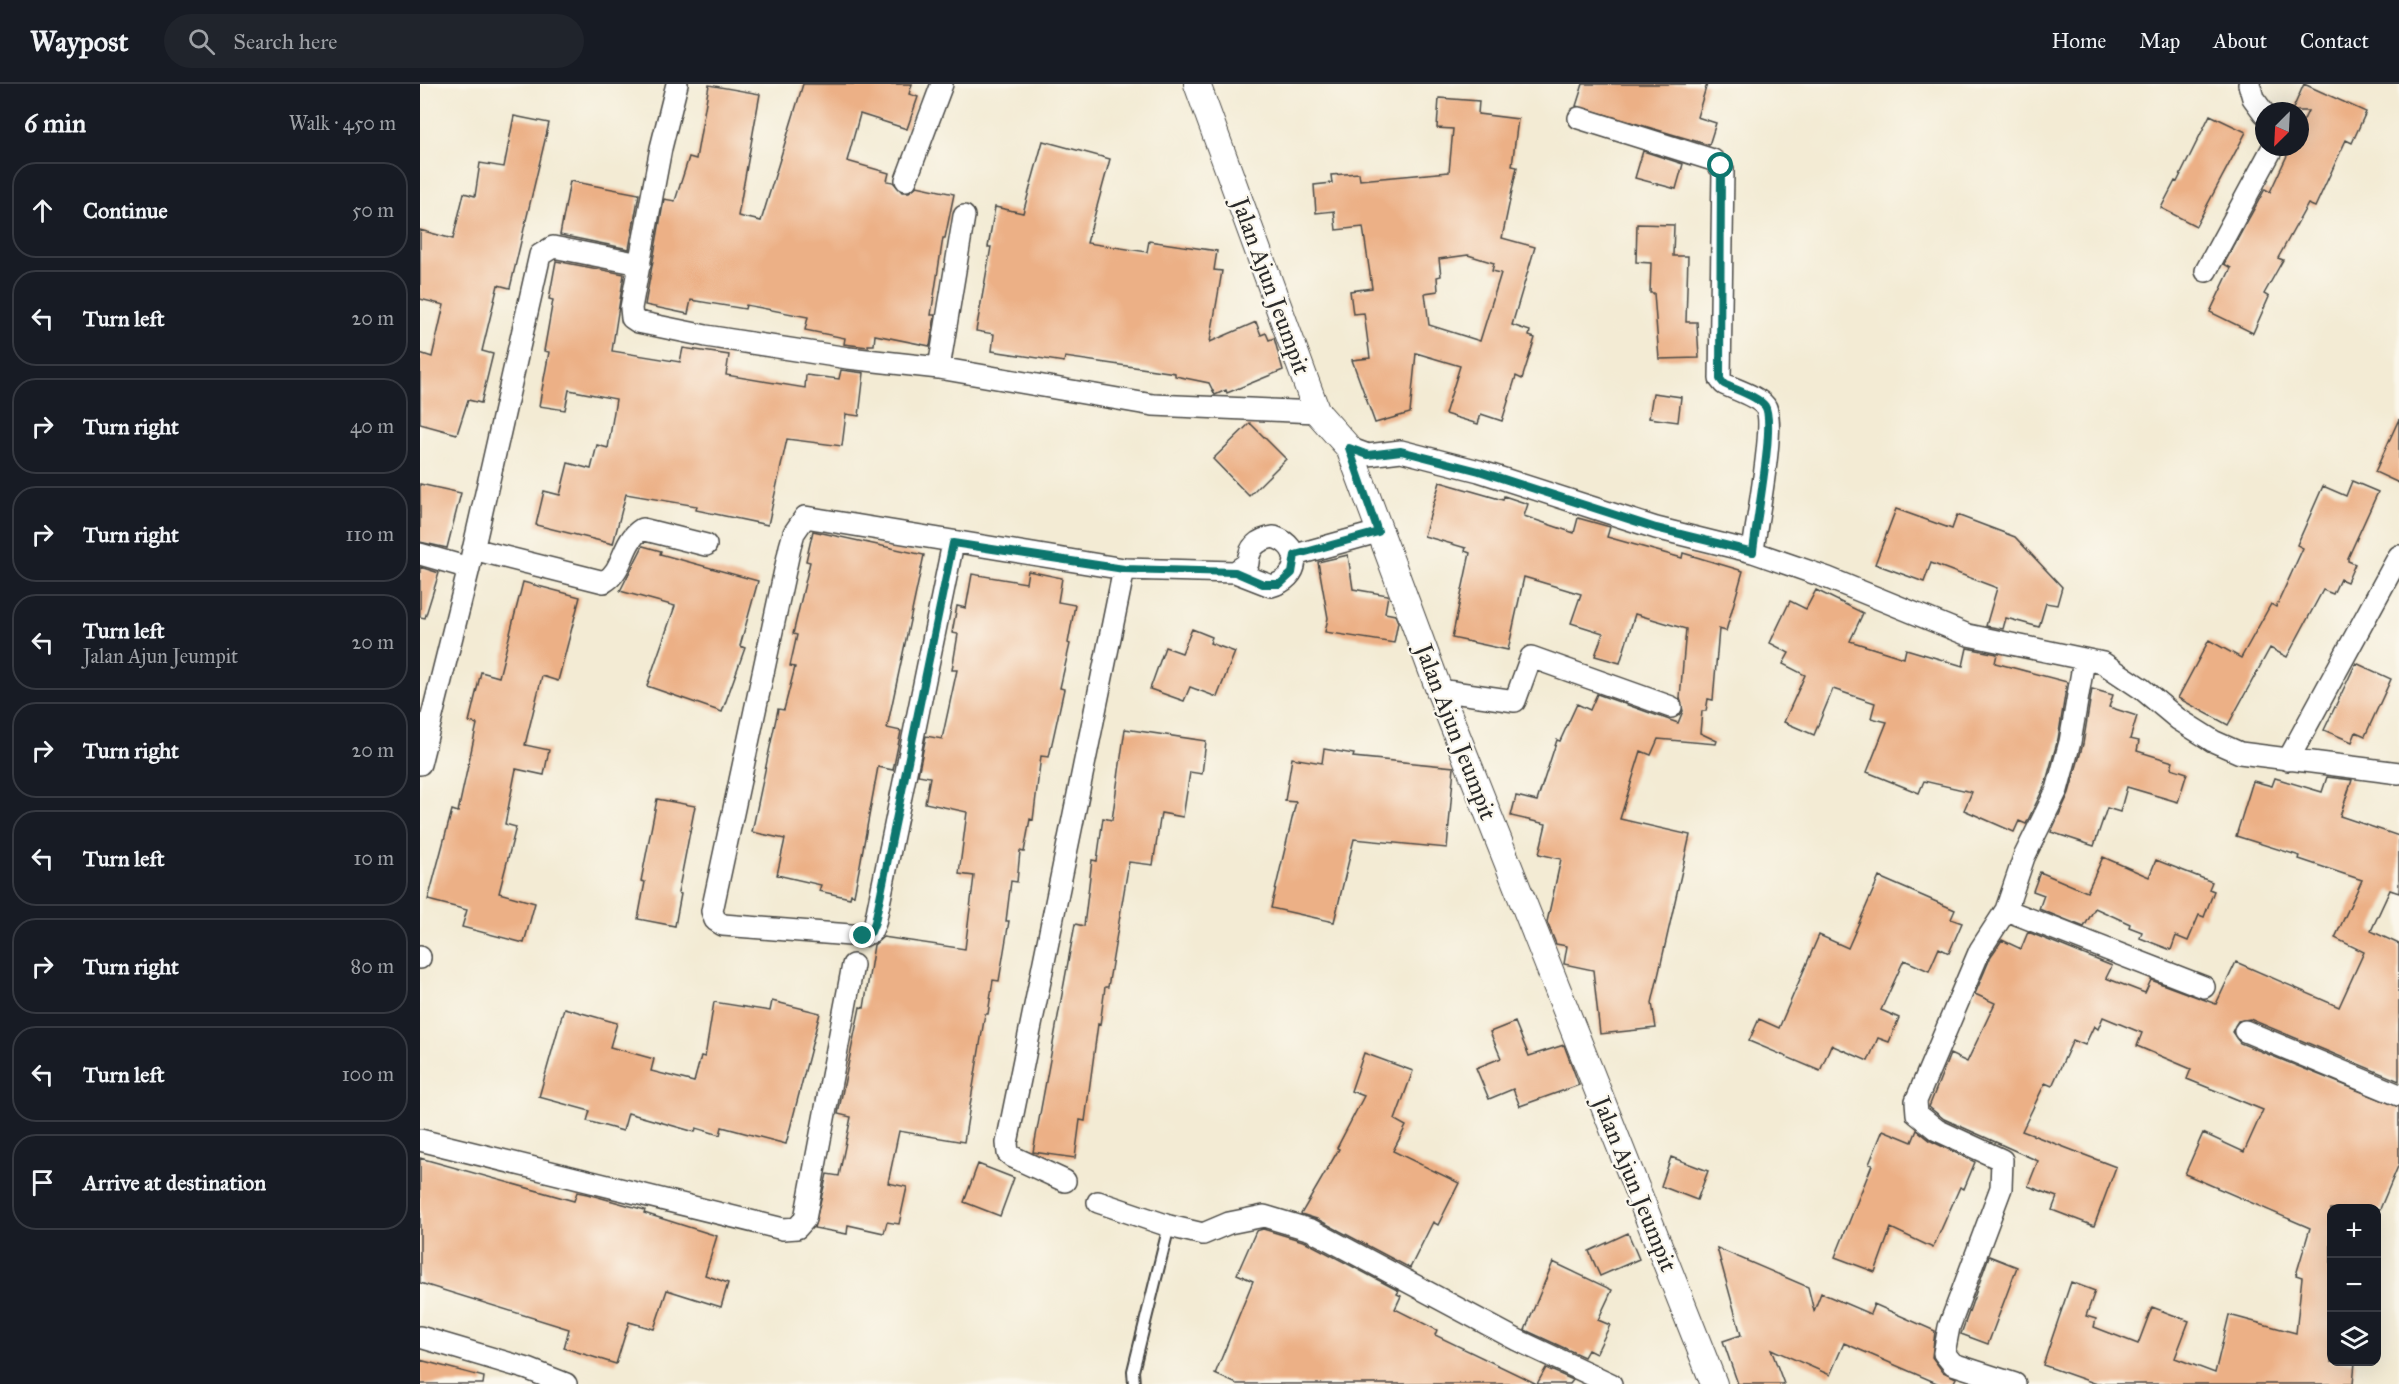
<!DOCTYPE html>
<html lang="en">
<head>
<meta charset="utf-8">
<style>
  :root { --surface:#171b24; --page:#20242c; --text:#f1f3f6; --muted:#9ea1a6; --line:#363941 }
  body { margin:0; font-family:"IM FELL Great Primer",serif; background:var(--page); color:var(--text) }
  .controls { position:absolute; right:18px; bottom:18px; display:grid; overflow:hidden; border-radius:12px; box-shadow:0 6px 24px #0002 }
  .controls button { width:54px; height:54px; display:grid; place-items:center; padding:0; border:0; border-bottom:2px solid var(--line); background:var(--surface); color:var(--text); font:30px sans-serif }
  .compass { position:absolute; left:1835px; top:18px; width:54px; height:54px; border-radius:50%; background:var(--surface); box-shadow:0 6px 24px #0002; rotate:204deg }
  .stop { position:absolute; width:18px; height:18px; margin:-14px; border:4px solid #0f766e; border-radius:50%; background:#fff }
  .stop.end { background:#0f766e; border-color:#fff; box-shadow:0 2px 6px #0008 }
  .list { margin:0; padding:0; list-style:none }
  h2 { display:flex; justify-content:space-between; align-items:center; height:78px; margin:0; padding:0 24px; font-size:26px }
  h2 small { font-size:20px; font-weight:400; color:var(--muted) }
  .list li { display:grid; grid-template-columns:39px 1fr auto; gap:18px; align-items:center; box-sizing:border-box; height:96px; margin:0 12px 12px; padding:0 12px; border:2px solid var(--line); border-radius:24px }
  .list b { display:block; font-size:22px; white-space:nowrap }
  .list p { margin:0; font-size:20px; white-space:nowrap; color:var(--muted) }
  .list em { font-size:20px; font-style:normal; color:var(--muted) }
  .icon { flex:none; width:33px; height:33px; fill:none; stroke:currentColor; stroke-width:2; stroke-linecap:round; stroke-linejoin:round }
  .map { position:relative; flex:none; width:1979px; height:1300px; overflow:hidden }
  header { display:flex; align-items:center; gap:36px; box-sizing:border-box; height:84px; padding:0 30px; background:var(--surface); border-bottom:2px solid var(--line) }
  header strong { font-size:28px }
  nav { display:flex; gap:33px; margin-inline-start:auto; font-size:21px }
  .search { width:420px; height:54px; background:var(--page); display:flex; align-items:center; gap:15px; box-sizing:border-box; padding:0 21px; border-radius:33px; color:var(--muted); font-size:22px }
  main { display:flex }
  aside { flex:1; background:var(--surface) }
  .map>svg:first-child { display:block }
</style>
</head>
<body>
<header>
<strong>Waypost</strong>
<div class="search"><svg class="icon" aria-label="search" viewBox="0 0 24 24"><circle cx="10" cy="10" r="6"/><path d="M15 15l6 6"/></svg>Search here</div>
<nav><a>Home</a><a>Map</a><a>About</a><a>Contact</a></nav>
</header>
<main>
<aside>
<h2>6 min<small>Walk · 450 m</small></h2>
<ul class="list">
<li><svg class="icon" aria-label="ahead" viewBox="0 0 24 24"><path d="M12 20V5M6 11l6-6 6 6"/></svg><div><b>Continue</b></div><em>50 m</em></li>
<li><svg class="icon" aria-label="left" viewBox="0 0 24 24"><path d="M17 20v-9H6M10 6l-5 5 5 5"/></svg><div><b>Turn left</b></div><em>20 m</em></li>
<li><svg class="icon" aria-label="right" viewBox="0 0 24 24"><path d="M7 20v-9h11M14 6l5 5-5 5"/></svg><div><b>Turn right</b></div><em>40 m</em></li>
<li><svg class="icon" aria-label="right" viewBox="0 0 24 24"><path d="M7 20v-9h11M14 6l5 5-5 5"/></svg><div><b>Turn right</b></div><em>110 m</em></li>
<li><svg class="icon" aria-label="left" viewBox="0 0 24 24"><path d="M17 20v-9H6M10 6l-5 5 5 5"/></svg><div><b>Turn left</b><p>Jalan Ajun Jeumpit</p></div><em>20 m</em></li>
<li><svg class="icon" aria-label="right" viewBox="0 0 24 24"><path d="M7 20v-9h11M14 6l5 5-5 5"/></svg><div><b>Turn right</b></div><em>20 m</em></li>
<li><svg class="icon" aria-label="left" viewBox="0 0 24 24"><path d="M17 20v-9H6M10 6l-5 5 5 5"/></svg><div><b>Turn left</b></div><em>10 m</em></li>
<li><svg class="icon" aria-label="right" viewBox="0 0 24 24"><path d="M7 20v-9h11M14 6l5 5-5 5"/></svg><div><b>Turn right</b></div><em>80 m</em></li>
<li><svg class="icon" aria-label="left" viewBox="0 0 24 24"><path d="M17 20v-9H6M10 6l-5 5 5 5"/></svg><div><b>Turn left</b></div><em>100 m</em></li>
<li><svg class="icon" aria-label="arrive" viewBox="0 0 24 24"><path d="M6 21V4h12l-3 4 3 4H6"/></svg><div><b>Arrive at destination</b></div></li>
</ul>
</aside>
<div class="map">
<svg width="1979" height="1300" viewBox="0 0 1979 1300">
  <rect width="100%" height="100%" fill="#fbf7ec"/>
  <filter id="ink" filterUnits="userSpaceOnUse"><feTurbulence type="fractalNoise" baseFrequency=".0167" numOctaves="2"/><feDisplacementMap in="SourceGraphic" scale="12" xChannelSelector="R" yChannelSelector="G"/><feConvolveMatrix kernelMatrix="1 2 1 2 8 2 1 2 1" color-interpolation-filters="sRGB"/></filter>
  <filter id="wash" filterUnits="userSpaceOnUse"><feTurbulence type="fractalNoise" baseFrequency=".008" numOctaves="4" result="noise"/><feDisplacementMap in="SourceGraphic" scale="24" xChannelSelector="R" yChannelSelector="G"/><feGaussianBlur stdDeviation="1.35" result="paint"/><feColorMatrix in="noise" values="0 0 0 0 0 0 0 0 0 0 0 0 0 0 0 0 0 1.4 0 .05"/><feComposite in="paint" operator="in"/></filter>
  <g filter="url(#wash)">
    <rect width="100%" height="100%" fill="#f3ebd4"/>
    <g id="blocks">
      <path fill="#ecb086" fill-rule="evenodd" d="M 383,0 L 492,0 L 489,10 L 498,13 L 487,45 L 440,30 L 427,77 L 469,89 L 467,97 L 473,98 L 482,108 L 489,108 L 497,102 L 534,110 L 525,154 L 523,154 L 511,231 L 515,231 L 510,262 L 455,251 L 454,261 L 448,261 L 448,263 L 424,260 L 425,254 L 385,246 L 388,233 L 326,221 L 325,225 L 271,216 L 268,230 L 225,221 L 244,115 L 255,117 L 269,73 L 276,75 L 289,1 L 340,10 L 318,132 L 341,137 Z
        M 1163,0 L 1287,0 L 1277,33 L 1296,39 L 1289,61 L 1156,22 Z
        M 1884,0 L 1946,28 L 1932,59 L 1926,56 L 1895,123 L 1888,120 L 1858,174 L 1863,176 L 1844,210 L 1849,213 L 1833,249 L 1790,228 L 1811,184 L 1804,180 L 1845,105 L 1850,108 L 1871,63 L 1880,63 L 1880,44 L 1888,27 L 1872,27 Z
        M 1019,14 L 1059,17 L 1058,30 L 1098,35 L 1092,82 L 1097,83 L 1082,154 L 1115,163 L 1092,241 L 1110,247 L 1109,252 L 1115,254 L 1102,295 L 1096,292 L 1082,337 L 1061,330 L 1058,340 L 1025,330 L 1040,282 L 996,269 L 990,329 L 955,339 L 932,276 L 950,274 L 944,229 L 933,230 L 930,207 L 952,204 L 943,143 L 916,146 L 914,127 L 896,129 L 894,101 L 912,99 L 911,91 L 939,89 L 940,96 L 1029,88 L 1033,45 L 1017,44 ZM 1048,171 L 1074,179 L 1072,187 L 1081,189 L 1060,257 L 1009,241 L 1005,209 L 1018,207 L 1017,193 L 1021,192 L 1019,175 Z
        M 1790,31 L 1826,48 L 1776,142 L 1741,124 L 1755,97 L 1757,98 Z
        M 94,32 L 129,39 L 90,204 L 78,201 L 62,267 L 73,270 L 61,319 L 48,316 L 37,350 L 0,340 L 0,269 L 12,273 L 24,221 L 0,215 L 0,146 L 33,155 L 44,109 L 55,112 L 60,79 L 84,83 Z
        M 623,57 L 690,75 L 667,159 L 727,168 L 729,157 L 797,167 L 794,186 L 802,187 L 790,258 L 836,238 L 841,251 L 846,249 L 849,256 L 854,254 L 863,286 L 807,309 L 806,306 L 795,311 L 789,299 L 755,292 L 755,289 L 645,273 L 644,278 L 572,267 L 574,250 L 556,247 L 571,163 L 568,163 L 575,123 L 603,129 Z
        M 1223,67 L 1263,80 L 1256,105 L 1215,94 Z
        M 150,97 L 219,110 L 209,165 L 140,151 Z
        M 1217,140 L 1254,141 L 1253,172 L 1268,172 L 1266,238 L 1277,238 L 1279,274 L 1239,275 L 1234,209 L 1230,209 L 1231,179 L 1216,178 Z
        M 136,177 L 204,190 L 192,267 L 260,278 L 263,264 L 309,271 L 306,291 L 385,304 L 386,291 L 419,295 L 421,286 L 444,289 L 439,332 L 426,330 L 422,362 L 367,355 L 348,441 L 276,426 L 277,422 L 206,410 L 193,460 L 116,441 L 124,407 L 140,411 L 148,379 L 171,385 L 177,361 L 188,364 L 196,315 L 149,306 L 145,326 L 119,322 L 129,268 L 124,267 L 133,216 L 129,215 Z
        M 1233,309 L 1261,313 L 1258,338 L 1229,334 Z
        M 1979,335 L 1979,399 L 1955,388 Z
        M 830,339 L 866,375 L 829,412 L 793,375 Z
        M 1932,397 L 1958,408 L 1928,474 L 1928,477 L 1935,480 L 1927,498 L 1920,495 L 1913,510 L 1903,506 L 1867,573 L 1850,564 L 1808,641 L 1758,614 L 1789,556 L 1821,574 L 1851,520 L 1856,523 L 1883,464 L 1877,461 L 1903,402 L 1926,412 Z
        M 1020,398 L 1083,416 L 1084,412 L 1108,420 L 1104,432 L 1154,449 L 1158,434 L 1190,443 L 1187,453 L 1262,474 L 1263,469 L 1323,487 L 1306,547 L 1299,545 L 1293,616 L 1288,615 L 1286,627 L 1282,627 L 1280,649 L 1297,657 L 1296,660 L 1238,655 L 1231,671 L 1221,667 L 1200,735 L 1270,751 L 1232,919 L 1236,944 L 1180,950 L 1173,886 L 1144,880 L 1147,862 L 1136,860 L 1127,838 L 1141,775 L 1119,770 L 1126,740 L 1091,732 L 1096,712 L 1117,717 L 1137,656 L 1140,657 L 1157,620 L 1170,626 L 1177,610 L 1258,639 L 1263,627 L 1260,614 L 1266,545 L 1215,530 L 1200,579 L 1175,572 L 1183,549 L 1151,539 L 1161,510 L 1104,493 L 1088,566 L 1032,554 L 1050,469 L 1045,467 L 1046,464 L 1004,452 Z
        M 0,400 L 41,409 L 27,464 L 0,458 Z
        M 1476,425 L 1532,445 L 1537,431 L 1595,453 L 1642,503 L 1637,521 L 1626,519 L 1619,543 L 1586,534 L 1583,545 L 1566,542 L 1577,504 L 1511,479 L 1504,498 L 1455,480 Z
        M 393,447 L 504,471 L 467,644 L 481,647 L 473,686 L 458,683 L 440,781 L 434,811 L 431,810 L 430,814 L 399,807 L 401,801 L 357,791 L 365,755 L 332,748 L 358,625 L 364,626 L 375,583 L 370,582 L 377,551 L 373,550 L 390,478 L 386,477 Z
        M 223,462 L 241,467 L 240,470 L 338,497 L 320,562 L 325,564 L 302,628 L 227,602 L 255,522 L 200,507 Z
        M 928,471 L 933,505 L 968,511 L 965,529 L 975,531 L 978,538 L 974,559 L 905,548 L 908,534 L 898,478 Z
        M 0,483 L 19,489 L 5,534 L 0,533 Z
        M 608,487 L 642,494 L 638,518 L 655,521 L 648,559 L 650,560 L 640,604 L 644,605 L 629,673 L 621,672 L 613,736 L 610,735 L 604,768 L 600,767 L 597,798 L 591,797 L 586,837 L 589,837 L 579,897 L 573,896 L 568,930 L 565,930 L 544,1058 L 479,1047 L 468,1099 L 487,1103 L 479,1140 L 467,1138 L 464,1149 L 428,1141 L 427,1150 L 394,1144 L 407,1090 L 419,1092 L 431,1033 L 418,1030 L 440,923 L 444,924 L 454,861 L 463,853 L 545,865 L 554,792 L 539,790 L 547,728 L 505,719 L 510,693 L 498,691 L 506,652 L 522,655 L 537,586 L 532,586 L 538,550 L 532,549 L 537,522 L 546,524 L 552,490 L 606,499 Z
        M 103,498 L 160,513 L 138,597 L 122,592 L 105,661 L 129,666 L 124,691 L 96,685 L 85,740 L 96,743 L 79,809 L 115,819 L 104,859 L 42,843 L 47,826 L 8,816 L 32,726 L 38,728 L 57,640 L 49,638 L 61,588 L 79,593 Z
        M 1396,506 L 1443,529 L 1430,557 L 1484,574 L 1486,565 L 1543,582 L 1547,564 L 1577,570 L 1575,579 L 1647,598 L 1638,655 L 1625,701 L 1606,740 L 1599,737 L 1594,748 L 1544,726 L 1552,708 L 1504,697 L 1499,709 L 1447,688 L 1467,638 L 1451,634 L 1455,619 L 1413,605 L 1394,651 L 1364,638 L 1385,591 L 1363,580 L 1369,569 L 1350,559 L 1370,517 L 1386,525 Z
        M 772,545 L 792,553 L 790,559 L 815,568 L 797,613 L 770,603 L 764,617 L 730,605 L 745,563 L 762,569 Z
        M 1936,579 L 1971,595 L 1945,652 L 1936,648 L 1932,658 L 1904,646 Z
        M 1672,605 L 1693,611 L 1689,623 L 1717,632 L 1710,655 L 1719,657 L 1717,667 L 1753,678 L 1751,684 L 1767,689 L 1758,718 L 1707,703 L 1700,728 L 1687,724 L 1674,762 L 1631,748 L 1649,709 L 1663,660 Z
        M 705,645 L 786,657 L 782,690 L 770,688 L 763,733 L 741,729 L 733,781 L 709,778 L 688,903 L 685,903 L 680,941 L 678,940 L 665,1037 L 660,1036 L 655,1074 L 613,1068 L 655,840 L 664,842 L 672,776 L 677,777 L 683,734 L 692,736 Z
        M 904,665 L 934,670 L 933,673 L 1034,683 L 1027,764 L 934,755 L 914,838 L 851,824 L 876,718 L 865,717 L 872,674 L 902,679 Z
        M 1907,693 L 1932,696 L 1920,732 L 1979,752 L 1979,809 L 1970,806 L 1951,847 L 1979,860 L 1979,997 L 1830,935 L 1818,937 L 1812,948 L 1820,959 L 1979,1023 L 1979,1080 L 1960,1125 L 1911,1125 L 1911,1278 L 1935,1278 L 1933,1300 L 1677,1300 L 1623,1281 L 1651,1198 L 1675,1207 L 1666,1232 L 1676,1235 L 1674,1243 L 1718,1260 L 1732,1223 L 1769,1237 L 1755,1274 L 1795,1289 L 1809,1231 L 1876,1249 L 1882,1193 L 1876,1191 L 1890,1144 L 1765,1090 L 1783,1049 L 1824,1068 L 1843,1026 L 1767,995 L 1771,985 L 1717,962 L 1722,949 L 1683,933 L 1678,945 L 1674,942 L 1665,961 L 1653,956 L 1632,1002 L 1625,999 L 1602,1047 L 1696,1083 L 1674,1142 L 1632,1126 L 1637,1113 L 1608,1102 L 1618,1077 L 1524,1035 L 1509,1023 L 1530,970 L 1547,978 L 1575,919 L 1555,910 L 1571,872 L 1582,856 L 1601,865 L 1608,848 L 1692,882 L 1686,894 L 1725,909 L 1731,896 L 1796,920 L 1816,878 L 1919,923 L 1944,868 L 1915,854 L 1942,796 L 1879,775 L 1880,772 L 1816,752 L 1833,697 L 1852,702 L 1855,694 L 1902,708 Z
        M 237,715 L 275,722 L 258,809 L 261,810 L 255,842 L 218,835 L 225,798 L 221,797 Z
        M 1683,773 L 1729,793 L 1736,776 L 1792,798 L 1789,805 L 1794,807 L 1784,833 L 1779,831 L 1768,857 L 1756,852 L 1751,866 L 1720,854 L 1722,848 L 1709,843 L 1710,840 L 1675,824 L 1664,843 L 1619,825 L 1624,811 L 1613,807 L 1620,788 L 1667,808 Z
        M 1459,793 L 1535,826 L 1531,835 L 1542,839 L 1529,869 L 1519,864 L 1509,887 L 1484,876 L 1461,926 L 1479,934 L 1469,958 L 1458,954 L 1448,977 L 1411,961 L 1400,987 L 1329,957 L 1339,935 L 1359,944 L 1399,851 L 1428,864 Z
        M 352,917 L 400,929 L 366,1060 L 302,1043 L 300,1051 L 276,1044 L 275,1048 L 208,1029 L 203,1047 L 167,1037 L 170,1027 L 119,1013 L 144,924 L 197,939 L 190,963 L 234,975 L 231,987 L 274,998 L 281,972 L 285,973 L 294,918 L 350,927 Z
        M 1095,938 L 1109,972 L 1144,961 L 1159,1001 L 1100,1022 L 1093,1005 L 1069,1015 L 1056,984 L 1081,974 L 1070,948 Z
        M 944,969 L 993,987 L 975,1036 L 986,1042 L 973,1067 L 1039,1099 L 1018,1141 L 1013,1138 L 990,1184 L 897,1135 L 881,1130 L 919,1065 L 917,1064 L 944,1012 L 931,1007 Z
        M 1463,1046 L 1492,1058 L 1497,1046 L 1511,1057 L 1555,1078 L 1544,1105 L 1540,1103 L 1513,1164 L 1471,1144 L 1455,1188 L 1415,1173 L 1452,1081 L 1449,1080 Z
        M 1251,1073 L 1288,1087 L 1277,1116 L 1241,1102 Z
        M 0,1074 L 154,1117 L 157,1108 L 167,1110 L 225,1126 L 224,1129 L 297,1152 L 285,1191 L 308,1199 L 301,1223 L 247,1206 L 234,1245 L 209,1238 L 196,1280 L 144,1264 L 149,1245 L 0,1199 Z
        M 558,1080 L 594,1094 L 580,1132 L 544,1118 Z
        M 843,1145 L 886,1158 L 979,1207 L 977,1210 L 981,1212 L 975,1225 L 1017,1246 L 1015,1251 L 1117,1300 L 817,1300 L 795,1290 L 833,1197 L 817,1190 L 836,1147 Z
        M 1208,1149 L 1219,1175 L 1180,1192 L 1169,1167 Z
        M 1297,1164 L 1388,1203 L 1394,1227 L 1401,1209 L 1450,1230 L 1454,1220 L 1515,1247 L 1512,1273 L 1523,1288 L 1536,1294 L 1533,1300 L 1519,1300 L 1424,1259 L 1410,1291 L 1351,1265 L 1364,1300 L 1318,1300 L 1303,1257 L 1321,1251 Z
        M 1569,1172 L 1597,1183 L 1568,1260 L 1541,1250 Z
        M 1133,1178 L 1192,1206 L 1178,1236 L 1190,1241 L 1176,1270 L 1168,1266 L 1164,1273 L 1105,1246 Z
        M 0,1276 L 64,1293 L 63,1300 L 0,1300 Z
        M 1126,1284 L 1153,1296 L 1150,1300 L 1117,1300 Z"/>
    </g>
  </g>
  <g filter="url(#ink)">
    <use href="#blocks" fill-opacity="0" stroke="#494844" stroke-width="1.5"/>
    <g fill="none" stroke-linecap="round" stroke-linejoin="round">
      <g stroke="#494844" stroke-width="14">
        <path id="service" d="M 714,1300 L 713,1287 L 749,1142"/>
      </g>
      <g stroke="#494844" stroke-width="24">
        <path id="minor" d="M 257,0 L 241,64 L 211,224 L 212,234 L 218,238 L 286,252 L 428,274 L 519,284 L 733,321 L 897,328
          M 1829,0 L 1833,14 L 1844,29
          M 1159,34 L 1293,76 L 1303,86 L 1300,295 L 1304,300 C 1316,306 1337,312 1345,322 C 1357,338 1335,443 1333,468
          M 486,96 L 522,0
          M 1786,187 L 1853,63
          M 519,284 L 544,132
          M 929,364 L 948,371 L 981,367 L 1059,387 L 1236,444 L 1333,468 L 1408,494 L 1548,551 L 1683,579 L 1722,605 L 1758,635 L 1793,657 L 1820,669 L 1979,689
          M 854,453 C 884,463 880,495 851,502 L 815,488 L 828,479 C 829,462 839,455 854,453 Z
          M 533,459 L 455,839 L 451,848 L 443,852 L 303,841 L 295,836 L 292,827 L 370,463 L 374,449 L 385,433 L 704,485 L 815,488
          M 53,465 L 184,498 C 205,486 201,458 222,445 L 286,461
          M 0,470 L 49,484
          M 875,471 L 958,448
          M 1019,606 L 1095,617 L 1111,573 L 1251,623
          M 1868,676 L 1979,472
          M 0,680 L 49,484 L 120,171 L 133,163 L 220,180
          M 1586,826 L 1784,903
          M 0,873 L 0,874
          M 1825,947 L 1979,1011
          M 0,1056 L 363,1145 L 377,1144 L 385,1135 L 433,881
          M 645,1097 L 593,1073 L 588,1069 L 587,1059 L 704,485
          M 678,1118 L 749,1142 L 783,1150 L 809,1139 L 844,1132 L 891,1146 L 1097,1256 L 1191,1300
          M 0,1253 L 108,1285 L 146,1300
          M 1595,1300 L 1533,1280 L 1524,1269 L 1529,1243 L 1581,1104 L 1582,1076 L 1517,1046 L 1497,1030 L 1496,1017 L 1560,866 L 1586,826 L 1604,773 L 1637,706 L 1650,658 L 1664,576"/>
      </g>
      <g stroke="#494844" stroke-width="28">
        <path id="tertiary" d="M 777,0 L 897,328 L 929,364 L 1019,606 L 1294,1300"/>
      </g>
      <use href="#service" stroke="#fff" stroke-width="10"/>
      <use href="#minor" stroke="#fff" stroke-width="21"/>
      <use href="#tertiary" stroke="#fff" stroke-width="26"/>
    </g>
  </g>
  <g fill="none" stroke-linecap="round" stroke-linejoin="round" filter="url(#ink)">
    <path stroke="#0f766e" stroke-width="8" d="M 443,852 L 451,848 L 455,838 L 533,459 L 704,485 L 815,488 L 843,500 L 860,500 L 872,489 L 875,471 L 958,448 L 929,364 L 948,371 L 981,367 L 1059,387 L 1236,444 L 1333,468 C 1335,443 1356,338 1345,322 C 1337,312 1316,306 1304,300 L 1300,295 L 1301,82"/>
  </g>
  <g text-anchor="middle" dominant-baseline="central" stroke-width="4.5" stroke-linejoin="round" paint-order="stroke">
    <g font-size="24" fill="#2b2b2b" stroke="#fbf7ec">
      <text transform="translate(851 202) rotate(70)">Jalan Ajun Jeumpit</text>
      <text transform="translate(1036 648) rotate(69)">Jalan Ajun Jeumpit</text>
      <text transform="translate(1215 1100) rotate(68)">Jalan Ajun Jeumpit</text>
    </g>
  </g>
</svg>
<div class="controls">
<button>+</button>
<button>−</button>
<button><svg class="icon" aria-label="layers" viewBox="0 0 24 24"><path d="M12 4l9 5-9 5-9-5zM3 14l9 5 9-5"/></svg></button>
</div>
<svg class="compass" viewBox="-18 -18 36 36"><path d="M0-13l5 13h-10z" fill="#e53935"/><path d="M0 13l5-13h-10z" fill="#9ea1a6"/></svg>
<div class="stop" style="left:1301px;top:82px"></div>
<div class="stop end" style="left:443px;top:852px"></div>
</div>
</main>
</body>
</html>
